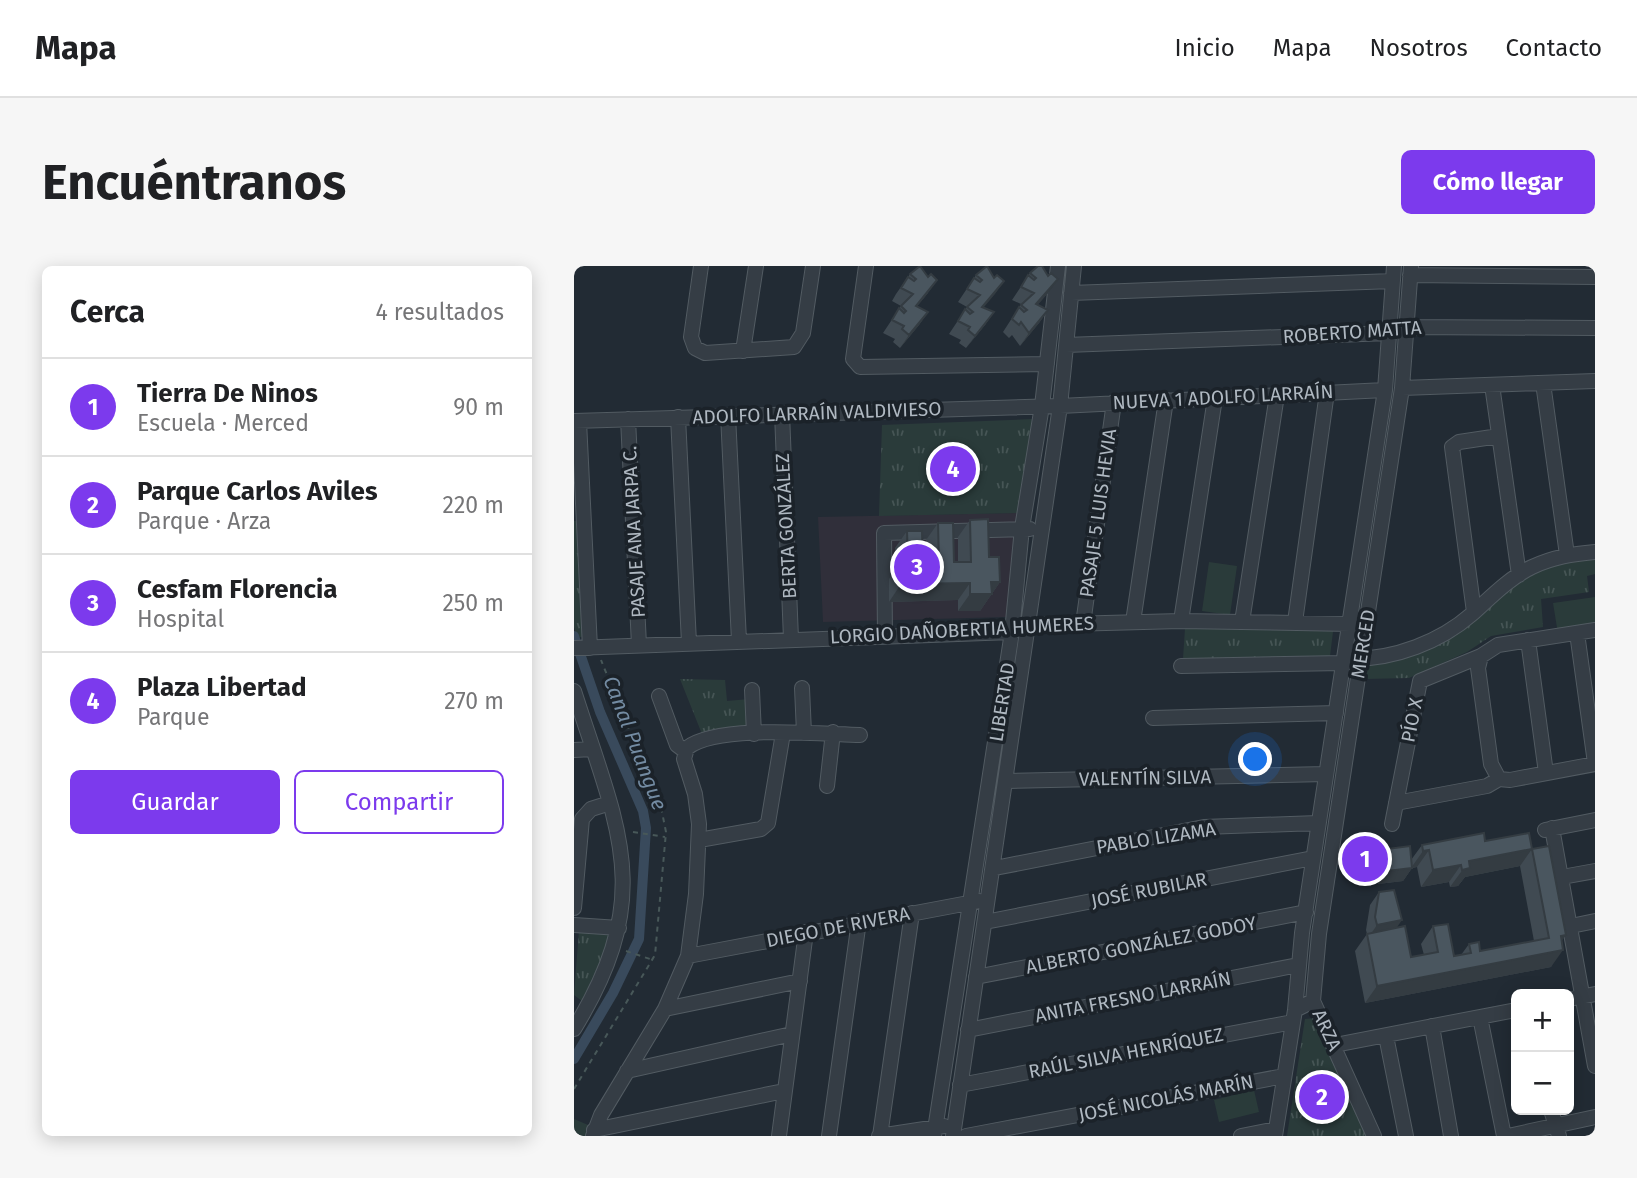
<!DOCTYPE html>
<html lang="es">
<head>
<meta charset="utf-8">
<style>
  :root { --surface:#fff; --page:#f6f6f6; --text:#202124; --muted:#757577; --line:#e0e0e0; --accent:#7c3aed }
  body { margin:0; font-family:"Fira Sans",sans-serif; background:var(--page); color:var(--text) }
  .controls { position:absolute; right:21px; bottom:21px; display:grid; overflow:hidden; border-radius:10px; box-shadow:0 4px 18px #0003 }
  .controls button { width:63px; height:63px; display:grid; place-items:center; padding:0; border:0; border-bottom:2px solid var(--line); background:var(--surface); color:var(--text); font:35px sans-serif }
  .you { position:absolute; left:682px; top:494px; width:24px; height:24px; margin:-18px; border:5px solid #fff; border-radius:50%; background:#1a73e8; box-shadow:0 0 0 10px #1a73e833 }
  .badge { display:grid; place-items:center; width:46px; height:46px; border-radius:50%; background:var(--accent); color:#fff; font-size:23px; font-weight:700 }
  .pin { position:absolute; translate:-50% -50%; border:4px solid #fff; box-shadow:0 2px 7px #0006 }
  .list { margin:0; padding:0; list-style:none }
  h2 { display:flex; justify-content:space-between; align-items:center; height:91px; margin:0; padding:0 28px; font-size:30px }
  h2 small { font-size:23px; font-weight:400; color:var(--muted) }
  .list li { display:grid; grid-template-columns:46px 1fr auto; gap:21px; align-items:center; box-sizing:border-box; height:98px; padding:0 28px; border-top:2px solid var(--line) }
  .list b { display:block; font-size:26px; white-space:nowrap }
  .list p { margin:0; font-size:23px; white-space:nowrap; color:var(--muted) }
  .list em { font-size:23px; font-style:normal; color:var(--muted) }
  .actions { display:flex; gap:14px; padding:21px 28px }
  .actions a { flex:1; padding:16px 0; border:2px solid var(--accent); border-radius:10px; text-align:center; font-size:24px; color:var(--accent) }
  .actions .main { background:var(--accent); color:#fff }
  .map { position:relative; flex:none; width:1021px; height:870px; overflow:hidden; border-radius:10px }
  header { display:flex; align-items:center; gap:42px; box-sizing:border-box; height:98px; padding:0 35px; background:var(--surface); border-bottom:2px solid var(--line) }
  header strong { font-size:33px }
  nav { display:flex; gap:38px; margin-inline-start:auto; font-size:24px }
  .intro { display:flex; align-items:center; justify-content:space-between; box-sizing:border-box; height:168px; padding:0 42px }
  h1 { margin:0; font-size:49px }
  .button { padding:18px 32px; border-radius:10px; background:var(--accent); color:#fff; font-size:24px; font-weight:700 }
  main { display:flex; gap:42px; padding:0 42px }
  aside { flex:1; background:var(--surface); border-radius:10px; box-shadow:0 4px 18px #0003 }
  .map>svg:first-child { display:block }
</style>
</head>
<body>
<header>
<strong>Mapa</strong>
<nav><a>Inicio</a><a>Mapa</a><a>Nosotros</a><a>Contacto</a></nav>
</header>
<div class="intro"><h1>Encuéntranos</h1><a class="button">Cómo llegar</a></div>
<main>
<aside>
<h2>Cerca<small>4 resultados</small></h2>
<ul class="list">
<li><span class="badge">1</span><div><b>Tierra De Ninos</b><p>Escuela · Merced</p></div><em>90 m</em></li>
<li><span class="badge">2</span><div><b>Parque Carlos Aviles</b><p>Parque · Arza</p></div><em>220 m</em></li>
<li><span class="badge">3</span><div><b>Cesfam Florencia</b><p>Hospital</p></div><em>250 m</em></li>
<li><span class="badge">4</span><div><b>Plaza Libertad</b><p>Parque</p></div><em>270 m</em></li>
</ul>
<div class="actions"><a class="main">Guardar</a><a>Compartir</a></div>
</aside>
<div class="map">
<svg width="1021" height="870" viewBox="0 0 1021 870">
  <defs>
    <pattern id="grass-tufts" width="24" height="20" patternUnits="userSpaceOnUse" patternTransform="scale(1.75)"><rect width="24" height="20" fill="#2a3b3a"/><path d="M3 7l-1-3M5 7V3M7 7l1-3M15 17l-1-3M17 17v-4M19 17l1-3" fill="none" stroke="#465555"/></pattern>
  </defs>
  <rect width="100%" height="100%" fill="#222b34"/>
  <path fill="#302f3a" d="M 445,247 L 433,351 L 249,356 L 244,251 Z"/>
  <path fill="url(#grass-tufts)" d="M 460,153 L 445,247 L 305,250 L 308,159 Z
    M 0,255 L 3,255 L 11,371 L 3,371 L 0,361 Z
    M 1021,289 L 1021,308 L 1013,310 L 1015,326 L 967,333 L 969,361 L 917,370 L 893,386 L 835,412 L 789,413 L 791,398 L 825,390 L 957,305 Z
    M 760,357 L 756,390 L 609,393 L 611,363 Z
    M 106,413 L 151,414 L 153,435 L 176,433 L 176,461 L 128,468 Z
    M 5,665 L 34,667 C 40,688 17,717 8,735 L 0,729 Z
    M 743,752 L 793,870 L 713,870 L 731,753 Z
    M 0,853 L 14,859 L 12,870 L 0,870 Z"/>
  <path fill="#2a3b3a" d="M 635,296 L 663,300 L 656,349 L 628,345 Z
    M 1021,331 L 1021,362 L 984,368 L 979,337 Z
    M 680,824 L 685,846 L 645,856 L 640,834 Z"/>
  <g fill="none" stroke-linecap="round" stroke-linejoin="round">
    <path stroke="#394a5c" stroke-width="10" d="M 0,370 L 26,446 L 69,545 L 72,562 L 65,673 L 39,727 L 0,793"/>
    <g stroke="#525b62" stroke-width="16">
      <path id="minor" d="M 127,0 L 117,71 L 121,82 L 131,87 L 220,81 L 229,67 L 239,0
        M 292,0 L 279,93 L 286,101 L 473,98
        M 836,9 L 1021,11
        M 497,27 L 819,15
        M 492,79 L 815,67 L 832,61 L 1021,62
        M 169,85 L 182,0
        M 969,117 L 993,289
        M 918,119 L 945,309
        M 828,122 L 1021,115
        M 208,147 L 217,373
        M 154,149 L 165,375
        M 104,151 L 115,377
        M 54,153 L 65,379
        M 0,155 L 486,140 L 811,124
        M 5,155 L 16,382
        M 900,346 L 878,181 L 885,176 L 925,170
        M 607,355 L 641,132
        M 559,356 L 592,134
        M 668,356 L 703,129
        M 721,356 L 753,126
        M 509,358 L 540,136
        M 1003,367 L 1021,497
        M 311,370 L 310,267 L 456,263
        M 954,374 L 972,507
        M 0,382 L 438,366 L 456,359 L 607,355 L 777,358
        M 907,390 L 904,402 L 917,498 L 925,513
        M 778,393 C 821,393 866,376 898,348 C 917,331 935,312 958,301 C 979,291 999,288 1021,286
        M 607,400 L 769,397
        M 228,422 L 230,467
        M 178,424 L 180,468
        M 0,425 C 44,563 83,628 0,763
        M 85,430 L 103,479 L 111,485
        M 579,452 L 762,447
        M 0,484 L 19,483
        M 925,513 L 936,514 L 1021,498
        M 433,515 L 752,508
        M 253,520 L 259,466
        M 822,537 L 913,520 L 925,513
        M 818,558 L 846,415 L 907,390 L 924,379 L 1021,364
        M 978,562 L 1021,800
        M 971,564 L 1021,554
        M 125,574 L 187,563 L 194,557 L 209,467
        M 421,602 L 630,561 L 744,557
        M 988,611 L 1021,605
        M 0,642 L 8,553 L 17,543 L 36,537
        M 411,656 L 739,592
        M 0,659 L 45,662
        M 997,660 L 1021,655
        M 114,690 L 405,635
        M 402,711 L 732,646
        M 995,733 L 1021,728
        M 739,735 L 800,870
        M 91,743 L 226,715
        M 721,744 L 739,735 L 745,668 L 828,122 L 837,0
        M 906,751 L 930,870
        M 858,760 L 877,870
        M 394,764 L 724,699
        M 812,770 L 832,870
        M 761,779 L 942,744
        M 53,805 L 218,768
        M 386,819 L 719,756
        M 977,844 L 985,870
        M 20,864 L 210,825
        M 19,870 L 27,849 L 91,743 L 114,690 L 122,628 L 125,558 L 121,528 L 110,493 L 113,482 C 143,458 247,468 286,469
        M 205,870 L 232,666
        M 255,870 L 285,655
        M 305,870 L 370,860
        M 306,870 L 338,647
        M 360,870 L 438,366 L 448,262 L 468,140 L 484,0
        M 379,870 L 486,140 L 500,0
        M 392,870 L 710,810
        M 667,870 L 702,863
        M 701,870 L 721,744 L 728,667 L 811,124 L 820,0
        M 934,870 L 1021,851"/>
    </g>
    <path stroke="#485859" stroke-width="2" stroke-dasharray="5 5" stroke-linecap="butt" d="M 59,566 L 91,571
      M 52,685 L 76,693
      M 0,823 L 81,689 L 92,566 L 88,546 L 27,394"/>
    <use href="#minor" stroke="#353d45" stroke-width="14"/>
  </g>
  <path fill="#404a52" d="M 456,7 L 475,26 L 463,39 L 474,44 L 465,57 L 446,80 L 438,69 L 435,72 L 429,66 L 447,38 L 438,34 Z
    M 336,8 L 354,27 L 343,40 L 354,46 L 345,59 L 326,82 L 319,76 L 321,73 L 309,67 L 327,40 L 318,35 L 322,28 Z
    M 402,9 L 420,12 L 430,15 L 409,41 L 420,46 L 411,59 L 392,82 L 385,77 L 387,74 L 375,68 L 393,41 L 384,36 Z
    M 396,254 L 415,291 L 426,316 L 406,345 L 384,345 L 384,334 L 315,336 L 315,313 L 322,303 L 321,282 L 333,265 L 349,297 L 353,297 L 352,274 L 364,257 L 380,296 L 384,296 L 384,271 Z
    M 911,575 L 958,583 L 988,675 L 977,701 L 791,737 L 781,685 L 793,668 L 792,664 L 796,639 L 805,626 L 837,691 L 850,689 L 847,678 L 859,660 L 880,690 L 887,689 L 895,678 L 906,685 L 960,675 L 946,600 L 891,611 L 884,620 L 876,621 L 875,616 L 847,621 L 843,601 L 838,602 L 829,615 L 804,618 L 803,611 L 798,612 L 796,597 L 805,584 L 837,594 L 848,579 Z"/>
  <path fill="#343c42" d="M 484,13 L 475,26 L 453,51 L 462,38 Z
    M 363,14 L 354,27 L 333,53 L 342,40 Z
    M 430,15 L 421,28 L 399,54 L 408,41 Z
    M 474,44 L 465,57 L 446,80 L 455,67 Z
    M 354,46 L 345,59 L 326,82 L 335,69 Z
    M 420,46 L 411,59 L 392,82 L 401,70 Z
    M 417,316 L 426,316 L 406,345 L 384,345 L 396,328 Z
    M 396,317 L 384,334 L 315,336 L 327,318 Z
    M 958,583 L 946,600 L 891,611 L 884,620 L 876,621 L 895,595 Z
    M 855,584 L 843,601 L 837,602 L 849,585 Z
    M 812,598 L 803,611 L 798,612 L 807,599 Z
    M 887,599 L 875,616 L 847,621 L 859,604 Z
    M 838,602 L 829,615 L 804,618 L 813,605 Z
    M 828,654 L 819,667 L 794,672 L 803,659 Z
    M 992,669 L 980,686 L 989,684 L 977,701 L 791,737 L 803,720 Z"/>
  <path fill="#4a565f" stroke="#343c42" stroke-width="2" d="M 346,0 L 354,11 L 357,8 L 363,14 L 342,40 L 354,46 L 335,69 L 328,63 L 330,60 L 318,54 L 325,42 L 330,47 L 332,45 L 327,40 L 339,28 L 327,22 L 334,11 L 340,15 L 342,13 L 336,8 Z
    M 413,0 L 420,12 L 423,9 L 430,15 L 408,41 L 420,46 L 401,70 L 394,64 L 396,61 L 384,55 L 391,43 L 396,48 L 399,46 L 393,41 L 406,29 L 393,23 L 400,12 L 406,16 L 408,14 L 402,9 Z
    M 464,0 L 468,0 L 474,10 L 477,7 L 484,13 L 462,38 L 474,44 L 455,67 L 447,56 L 445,59 L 438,53 L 445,41 L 450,46 L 453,44 L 447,39 L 460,27 L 447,21 L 454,9 L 460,14 L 462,12 L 456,7 Z
    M 414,253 L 415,291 L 425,291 L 426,316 L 417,316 L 418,328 L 396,328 L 396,317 L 327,318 L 327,296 L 334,296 L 333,265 L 348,265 L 349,297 L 365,297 L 364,257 L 379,257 L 380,296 L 397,296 L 396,254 Z
    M 910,567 L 911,575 L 955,567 L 958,583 L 895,595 L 896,602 L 888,604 L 887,599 L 859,604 L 855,584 L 849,585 L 848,579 Z
    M 836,580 L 838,602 L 813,605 L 812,598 L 807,599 L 805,584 Z
    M 975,580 L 992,669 L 987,670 L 989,684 L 803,720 L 793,668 L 831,660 L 837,691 L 864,686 L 859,660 L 874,658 L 880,690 L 897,687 L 895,678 L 905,676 L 906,685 L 975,672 L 958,583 Z
    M 820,624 L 828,654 L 803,659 L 801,651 L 805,626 Z"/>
  <g text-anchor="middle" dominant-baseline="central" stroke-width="7" stroke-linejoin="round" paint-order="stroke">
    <g font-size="19" fill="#afb8c1" stroke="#1b2229">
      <text transform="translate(778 66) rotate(-4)">ROBERTO MATTA</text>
      <text transform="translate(649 131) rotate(-3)">NUEVA 1 ADOLFO LARRAÍN</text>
      <text transform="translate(243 147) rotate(-2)">ADOLFO LARRAÍN VALDIVIESO</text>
      <text transform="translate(524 247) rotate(-82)">PASAJE 5 LUIS HEVIA</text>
      <text transform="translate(212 260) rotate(-93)">BERTA GONZÁLEZ</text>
      <text transform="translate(60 266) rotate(-93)">PASAJE ANA JARPA C.</text>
      <text transform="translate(388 364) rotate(-3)">LORGIO DAÑOBERTIA HUMERES</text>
      <text transform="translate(789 378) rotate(-81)">MERCED</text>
      <text transform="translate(428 436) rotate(-81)">LIBERTAD</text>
      <text transform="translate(838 454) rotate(-79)">PÍO X</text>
      <text transform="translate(571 512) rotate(-1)">VALENTÍN SILVA</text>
      <text transform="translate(582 572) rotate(-9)">PABLO LIZAMA</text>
      <text transform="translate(575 624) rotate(-11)">JOSÉ RUBILAR</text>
      <text transform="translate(264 661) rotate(-11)">DIEGO DE RIVERA</text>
      <text transform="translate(567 679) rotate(-11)">ALBERTO GONZÁLEZ GODOY</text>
      <text transform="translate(559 731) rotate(-11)">ANITA FRESNO LARRAÍN</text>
      <text transform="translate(753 764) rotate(65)">ARZA</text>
      <text transform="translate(552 787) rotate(-11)">RAÚL SILVA HENRÍQUEZ</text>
      <text transform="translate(592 832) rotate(-11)">JOSÉ NICOLÁS MARÍN</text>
    </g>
    <g font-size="21" font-style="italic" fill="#738ba2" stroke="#1b2229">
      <text transform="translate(61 477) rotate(69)">Canal Puangue</text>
    </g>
  </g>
</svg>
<div class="controls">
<button>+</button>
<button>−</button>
</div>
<div class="you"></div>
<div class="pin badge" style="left:791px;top:593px">1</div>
<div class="pin badge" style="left:748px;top:831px">2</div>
<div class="pin badge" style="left:343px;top:301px">3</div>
<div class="pin badge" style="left:379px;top:203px">4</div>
</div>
</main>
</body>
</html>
